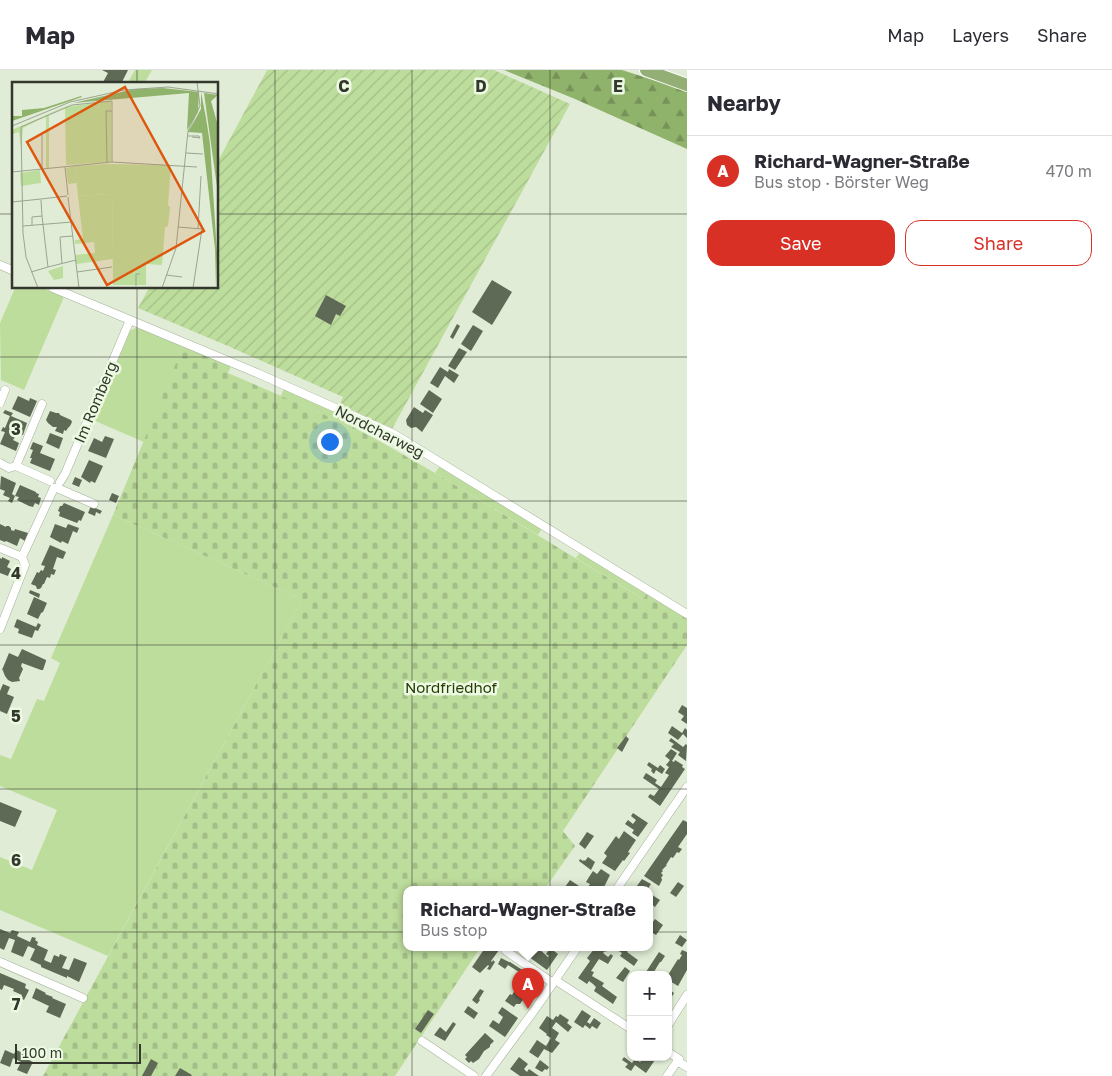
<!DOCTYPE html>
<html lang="en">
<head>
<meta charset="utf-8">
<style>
  :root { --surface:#fff; --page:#f7f7f7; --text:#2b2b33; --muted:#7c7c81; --line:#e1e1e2; --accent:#d93025 }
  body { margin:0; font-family:"Golos Text",sans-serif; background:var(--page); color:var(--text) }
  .controls { position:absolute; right:15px; bottom:15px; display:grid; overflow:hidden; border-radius:10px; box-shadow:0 1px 4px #0004 }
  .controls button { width:45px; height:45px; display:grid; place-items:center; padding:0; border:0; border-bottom:1px solid var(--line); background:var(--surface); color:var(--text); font:25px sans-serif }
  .scale { position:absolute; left:15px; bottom:12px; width:126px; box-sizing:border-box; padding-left:5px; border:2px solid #33372e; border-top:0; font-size:14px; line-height:18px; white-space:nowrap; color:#33372e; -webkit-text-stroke:4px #edfae2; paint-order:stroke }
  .you { position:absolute; left:329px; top:371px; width:18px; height:18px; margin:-12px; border:4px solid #fff; border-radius:50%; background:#1a73e8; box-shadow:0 0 0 8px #1a73e833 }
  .badge { display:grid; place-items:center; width:32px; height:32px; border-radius:50%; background:var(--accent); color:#fff; font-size:16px; font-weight:700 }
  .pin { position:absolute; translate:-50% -41px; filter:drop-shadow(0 1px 2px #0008) }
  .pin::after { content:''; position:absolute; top:26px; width:18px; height:15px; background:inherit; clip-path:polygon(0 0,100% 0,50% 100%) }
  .popup { position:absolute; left:403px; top:816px; width:250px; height:65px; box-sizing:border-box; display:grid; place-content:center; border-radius:10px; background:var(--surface); filter:drop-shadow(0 1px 4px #0005); font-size:16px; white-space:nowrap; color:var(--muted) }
  .popup b { font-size:19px; color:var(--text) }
  .popup::after { content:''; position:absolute; left:50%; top:100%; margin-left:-10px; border:10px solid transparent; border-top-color:var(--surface) }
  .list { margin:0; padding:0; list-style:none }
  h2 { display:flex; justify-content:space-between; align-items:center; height:65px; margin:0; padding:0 20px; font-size:21px }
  h2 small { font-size:16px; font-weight:400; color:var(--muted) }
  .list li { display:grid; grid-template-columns:32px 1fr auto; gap:15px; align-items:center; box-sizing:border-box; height:70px; padding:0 20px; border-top:1px solid var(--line) }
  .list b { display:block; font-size:19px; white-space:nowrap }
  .list p { margin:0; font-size:16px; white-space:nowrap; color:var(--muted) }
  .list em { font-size:16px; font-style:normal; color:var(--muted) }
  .actions { display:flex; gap:10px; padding:15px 20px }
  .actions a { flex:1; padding:11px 0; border:1px solid var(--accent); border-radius:15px; text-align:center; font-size:18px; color:var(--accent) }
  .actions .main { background:var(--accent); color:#fff }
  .map { position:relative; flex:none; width:687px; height:1006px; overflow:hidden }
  header { display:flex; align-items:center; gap:30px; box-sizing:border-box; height:70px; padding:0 25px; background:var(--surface); border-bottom:1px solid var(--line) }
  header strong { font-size:24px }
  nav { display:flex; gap:28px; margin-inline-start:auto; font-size:18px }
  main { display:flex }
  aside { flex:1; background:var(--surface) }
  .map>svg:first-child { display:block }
</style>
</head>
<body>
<header>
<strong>Map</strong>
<nav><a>Map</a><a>Layers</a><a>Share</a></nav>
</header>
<main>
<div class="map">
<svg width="687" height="1006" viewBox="0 0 687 1006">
  <defs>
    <pattern id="forest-firs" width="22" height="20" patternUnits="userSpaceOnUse" patternTransform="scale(1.25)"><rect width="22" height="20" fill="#90b36c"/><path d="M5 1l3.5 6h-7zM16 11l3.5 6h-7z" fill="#769259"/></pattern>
    <pattern id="cemetery-stones" width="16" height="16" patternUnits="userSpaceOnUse" patternTransform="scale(1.25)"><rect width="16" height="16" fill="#bddd9d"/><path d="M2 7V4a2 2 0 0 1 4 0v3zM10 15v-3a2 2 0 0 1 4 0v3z" fill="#a3be88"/></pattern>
    <pattern id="garden-furrows" width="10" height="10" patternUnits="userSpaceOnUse" patternTransform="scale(1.25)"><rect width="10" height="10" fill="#bddd9d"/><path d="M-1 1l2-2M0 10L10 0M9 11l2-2" fill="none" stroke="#a3be88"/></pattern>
  </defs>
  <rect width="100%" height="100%" fill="#e0ecd5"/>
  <path fill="#bddd9d" d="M 135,0 L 152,0 L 144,14 L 127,14 Z
    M 15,218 L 43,218 L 64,227 L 24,320 L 1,310 L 0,253 Z
    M 135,258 L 142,259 L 183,276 L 144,372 L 93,350 L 130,261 Z
    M 284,318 L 357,349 L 353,357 L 281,326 Z
    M 440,396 L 542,458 L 538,465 L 435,403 Z
    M 113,445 L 299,528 L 301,532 L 108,886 L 0,840 L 0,787 L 32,800 L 57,740 L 0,716 L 0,685 L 11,689 L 37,629 L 44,631 L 60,593 L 51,588 Z
    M 581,481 L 648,522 L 643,529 L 576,488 Z"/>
  <path fill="url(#forest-firs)" d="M 504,0 L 622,0 L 687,21 L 687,79 L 575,29 Z"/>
  <path fill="url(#cemetery-stones)" d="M 183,276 L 231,296 L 228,303 L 353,357 L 383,373 L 435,403 L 643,529 L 648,522 L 687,547 L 687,575 L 563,761 L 575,776 L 544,820 L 407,820 L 407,878 L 480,878 L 395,1006 L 43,1006 L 301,532 L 299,528 L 113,445 Z"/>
  <path fill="url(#garden-furrows)" d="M 267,0 L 494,0 L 570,34 L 392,359 L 340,334 L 343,327 L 228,276 L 138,238 L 149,218 L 218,218 L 218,91 Z"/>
  <path fill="#5f6a56" d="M 102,0 L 128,0 L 121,14 L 102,14 L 108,3 Z
    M 492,210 L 512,222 L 492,255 L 472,242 Z
    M 326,225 L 346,236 L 340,246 L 336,244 L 331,255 L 315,246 Z
    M 457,254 L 460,256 L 453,269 L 450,267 Z
    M 473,255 L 483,261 L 471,281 L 461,274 Z
    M 459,278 L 467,282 L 455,300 L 448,296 Z
    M 440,297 L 448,302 L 449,299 L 459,305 L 454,313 L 445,306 L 438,318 L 430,313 Z
    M 429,320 L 442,329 L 433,343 L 420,334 Z
    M 18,326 L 29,331 L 30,328 L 37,331 L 30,347 L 12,339 Z
    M 414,337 L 423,343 L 425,340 L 433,345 L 422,362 L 416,357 L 411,358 L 407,355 L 406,350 Z
    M 5,340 L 13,343 L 11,346 L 27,353 L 23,365 L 12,361 L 11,365 L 15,367 L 13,370 L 19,373 L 16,381 L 0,374 L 5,362 L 1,361 L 3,357 L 5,358 L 10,346 L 3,343 Z
    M 50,341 L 56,343 L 59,343 L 60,345 L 71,350 L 72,352 L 70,356 L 68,358 L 66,361 L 64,360 L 63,364 L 55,361 L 57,357 L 53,357 L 48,353 L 46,350 Z
    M 50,363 L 63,368 L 59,379 L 46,373 Z
    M 105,366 L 114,369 L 106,388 L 88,381 L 94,368 L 102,372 Z
    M 33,372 L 43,376 L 40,383 L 55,389 L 50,401 L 30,393 L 32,388 L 30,388 L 33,380 L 30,379 Z
    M 89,390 L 103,396 L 95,413 L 91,411 L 90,413 L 81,407 Z
    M 1,406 L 16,413 L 12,424 L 15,426 L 20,415 L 36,422 L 36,423 L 39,424 L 38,427 L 41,428 L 39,435 L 35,433 L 33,437 L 29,436 L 17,430 L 19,427 L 15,426 L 12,433 L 8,431 L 10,428 L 3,425 L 5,421 L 0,419 Z
    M 75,407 L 82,410 L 79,417 L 72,414 Z
    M 112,423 L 119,426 L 116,433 L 109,430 Z
    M 64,433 L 85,442 L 81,451 L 79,450 L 77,453 L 59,446 L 60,442 L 58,441 L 60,436 L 62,436 Z
    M 91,436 L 102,441 L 100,444 L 96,442 L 95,446 L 88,443 Z
    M 0,454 L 6,457 L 6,456 L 9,456 L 11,458 L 11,460 L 14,461 L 15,459 L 28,463 L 25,471 L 20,468 L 17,476 L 6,471 L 5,472 L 0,470 Z
    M 55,454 L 66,458 L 68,454 L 79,458 L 77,463 L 73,461 L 68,474 L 62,471 L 61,473 L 50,467 Z
    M 50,475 L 66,482 L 63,489 L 57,487 L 53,499 L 56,500 L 54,505 L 51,504 L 50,508 L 47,507 L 44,514 L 43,514 L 41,518 L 39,519 L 37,519 L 36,516 L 31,514 L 37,502 L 39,503 L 41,500 L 43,501 L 45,496 L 41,495 Z
    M 2,487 L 10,491 L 7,497 L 11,499 L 8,506 L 0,503 L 0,488 L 2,489 Z
    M 30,520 L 40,524 L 39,528 L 29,523 Z
    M 34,527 L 47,533 L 43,542 L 41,543 L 38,549 L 27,544 Z
    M 17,549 L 36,557 L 38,553 L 41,555 L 38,561 L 35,560 L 32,568 L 18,563 L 19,559 L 14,557 Z
    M 22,579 L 46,590 L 46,591 L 43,600 L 41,600 L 22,593 L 21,596 L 23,599 L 19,608 L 20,611 L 12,612 L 8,610 L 5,606 L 3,601 L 4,601 L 2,600 L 9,583 L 18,587 Z
    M 3,614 L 10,617 L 7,624 L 14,627 L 7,644 L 0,641 L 0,621 Z
    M 682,635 L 687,638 L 687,654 L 681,650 L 684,646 L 678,642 Z
    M 672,656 L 682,663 L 685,658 L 687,660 L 687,668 L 683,664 L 678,670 L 668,663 Z
    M 626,666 L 629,669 L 622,682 L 617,678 Z
    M 671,668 L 683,677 L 686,674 L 687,675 L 686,691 L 678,685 L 680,682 L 671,677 L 674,674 L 669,671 Z
    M 671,679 L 677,683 L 672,691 L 674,692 L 675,690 L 683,695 L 682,697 L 685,699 L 660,736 L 648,727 L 650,724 L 654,726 L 659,719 L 643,708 L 646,703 L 657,710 L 655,713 L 661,717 L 669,705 L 665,703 L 669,697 L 666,695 L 670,690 L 665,686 Z
    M 649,692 L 658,698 L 660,695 L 665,699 L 662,704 L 656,700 L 654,704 L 651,701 L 652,699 L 647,695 Z
    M 0,732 L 22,741 L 15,757 L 0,751 Z
    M 633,743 L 648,753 L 638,767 L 632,763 L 634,760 L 625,754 L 628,750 L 633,754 L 636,750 L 631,746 Z
    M 683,750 L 687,752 L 687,764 L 678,777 L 682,779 L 679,783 L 677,782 L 673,788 L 671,787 L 666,795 L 667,795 L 662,800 L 663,801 L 661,803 L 663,805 L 661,808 L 662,809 L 662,810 L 659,816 L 644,806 Z
    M 624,761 L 636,770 L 628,782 L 630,783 L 624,791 L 623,790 L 615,801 L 602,793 L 607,786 L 604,783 L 616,766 L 619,769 Z
    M 587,762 L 594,766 L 585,779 L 579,774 Z
    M 588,787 L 595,792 L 591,800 L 579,791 L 580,789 L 583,791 L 584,790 L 585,791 Z
    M 601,799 L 610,805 L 603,819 L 602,818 L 600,820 L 586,820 L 590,814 L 586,812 L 589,807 L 593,801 L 597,804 Z
    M 642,809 L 651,814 L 647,820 L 634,820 Z
    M 570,810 L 579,816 L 577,820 L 570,820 L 565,817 Z
    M 678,812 L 684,816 L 676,827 L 670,823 Z
    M 649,823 L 660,830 L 655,837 L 649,832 Z
    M 655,849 L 663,855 L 656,865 L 649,861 L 649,857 Z
    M 0,859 L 10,863 L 12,860 L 19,862 L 17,866 L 30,872 L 32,867 L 36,868 L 35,870 L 38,872 L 37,875 L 48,880 L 44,890 L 51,893 L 54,885 L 59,887 L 60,884 L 67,887 L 62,898 L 69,900 L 74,888 L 87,893 L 79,912 L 67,906 L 67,908 L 41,897 L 41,895 L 30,890 L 35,879 L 28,876 L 23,887 L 11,882 L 15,870 L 9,868 L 4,880 L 0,878 Z
    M 680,865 L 687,870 L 682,877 L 675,873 Z
    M 485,878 L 496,878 L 499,880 L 491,891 L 492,892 L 493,890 L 495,892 L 490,900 L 487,899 L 489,896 L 488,895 L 480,903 L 472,897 Z
    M 530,878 L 538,878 L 548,887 L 549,886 L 546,884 L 550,878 L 558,884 L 547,900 L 525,884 Z
    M 595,878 L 598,880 L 600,878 L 606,878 L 608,879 L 606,882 L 605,881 L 603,883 L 608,887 L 611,884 L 613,886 L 608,894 L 599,889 L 591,901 L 594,902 L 592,906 L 604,913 L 602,916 L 617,927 L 613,934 L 594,921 L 596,917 L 593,914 L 589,911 L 587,914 L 578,908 L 590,891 L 587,888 Z
    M 614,878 L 627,878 L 629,879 L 627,882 L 638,890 L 634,896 L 620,886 L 622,883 Z
    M 682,880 L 687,882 L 687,900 L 678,916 L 668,910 L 668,905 L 678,889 L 679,890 L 682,885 L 680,884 Z
    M 659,882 L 665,886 L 661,892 L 660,892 L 652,905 L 644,905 Z
    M 501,888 L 509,892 L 510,892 L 524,901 L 522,904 L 508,895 L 505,899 L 498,894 Z
    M 625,897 L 630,901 L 623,912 L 616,908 Z
    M 0,903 L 26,914 L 25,918 L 29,920 L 24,930 L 20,928 L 22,925 L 13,921 L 14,919 L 4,915 L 2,920 L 0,919 Z
    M 523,905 L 532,911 L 529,915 L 531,918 L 520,934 L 516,934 L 514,937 L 505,931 L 510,924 L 512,925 L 518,916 L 515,913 L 516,911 L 519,912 Z
    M 36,918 L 46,923 L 45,924 L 53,927 L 52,928 L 66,934 L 60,948 L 46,942 L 49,936 L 32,928 Z
    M 480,919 L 484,921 L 479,929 L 480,930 L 477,934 L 472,930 Z
    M 668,919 L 674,923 L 668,933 Z
    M 468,936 L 478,943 L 474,949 L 464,942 Z
    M 502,937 L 518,948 L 505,967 L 489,956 L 493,950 L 499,954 L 503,947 L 498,943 Z
    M 428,940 L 434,944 L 421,963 L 415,959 Z
    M 582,940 L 591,946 L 587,952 L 590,954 L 594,948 L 601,953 L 597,959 L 592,956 L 590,959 L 585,955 L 583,958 L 574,952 Z
    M 560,944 L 569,950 L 567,953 L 572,957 L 568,962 L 556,952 L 552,958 L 559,963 L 555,970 L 560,973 L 552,983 L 544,979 L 538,988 L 529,982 L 537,970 L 546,976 L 551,968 L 546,965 L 547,964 L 539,958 L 547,946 L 553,950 L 556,946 L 558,947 Z
    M 453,952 L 456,954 L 445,971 L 434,965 L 440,957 L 446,962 Z
    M 485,963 L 494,971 L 490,975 L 490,977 L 484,981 L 479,989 L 473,993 L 471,991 L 469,993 L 465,989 L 467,987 L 465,985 Z
    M 5,980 L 14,984 L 16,980 L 21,982 L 25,983 L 23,987 L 33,992 L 27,1004 L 17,1000 L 21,992 L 13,988 L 10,997 L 0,993 Z
    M 519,987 L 528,994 L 524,999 L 527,1002 L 529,999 L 539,1006 L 520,1006 L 510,999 Z
    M 624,987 L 632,993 L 635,989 L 640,992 L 643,989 L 641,987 L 657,987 L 646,1003 L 635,995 L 631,1001 L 625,997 L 628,994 L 622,990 Z
    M 151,989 L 158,993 L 151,1006 L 142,1006 Z
    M 540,990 L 549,997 L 547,1000 L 545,999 L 542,1002 L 535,998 Z
    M 180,998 L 192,1005 L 191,1006 L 175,1006 Z"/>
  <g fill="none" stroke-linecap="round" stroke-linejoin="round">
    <g stroke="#a6b29c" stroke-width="9">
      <path id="minor" d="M 0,195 L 14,201
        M 53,218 L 130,250 L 257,303 L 394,364 L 687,544
        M 0,333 L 5,320
        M 0,393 L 9,398 L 16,396 L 50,411
        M 16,396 L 42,334
        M 60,412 L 65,404 L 130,250
        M 57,418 L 94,434
        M 0,478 L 22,487
        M 0,559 L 25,495 L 22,487 L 54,418
        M 616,820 L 687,717
        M 506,881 L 553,913
        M 0,892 L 83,928
        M 555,910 L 631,959
        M 668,955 L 687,925
        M 422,971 L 474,1006
        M 677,991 L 687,997
        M 486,1006 L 536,938 L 577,878
        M 667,1006 L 679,989 L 668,982"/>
    </g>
    <g stroke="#fff" stroke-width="14">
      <path id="trunk" d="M 646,0 L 687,15"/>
    </g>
    <use href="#minor" stroke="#fff" stroke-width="8"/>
    <use href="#trunk" stroke="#94af76" stroke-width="12"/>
  </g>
  <path fill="none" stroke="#33372e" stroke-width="1" stroke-opacity="0.55" d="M 137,0 L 137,14M 275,0 L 275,1006M 412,0 L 412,1006M 550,0 L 550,1006M 0,144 L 14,144M 218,144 L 687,144M 137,218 L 137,1006M 0,287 L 687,287M 0,431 L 687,431M 0,575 L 687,575M 0,719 L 687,719M 0,862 L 687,862"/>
  <g text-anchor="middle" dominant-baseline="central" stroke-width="5" stroke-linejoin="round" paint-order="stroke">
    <g font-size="15" fill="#33372e" stroke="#edfae2">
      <text transform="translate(95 332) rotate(-67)">Im Romberg</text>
      <text transform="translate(380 361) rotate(27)">Nordcharweg</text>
    </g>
    <g font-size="15" fill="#263b06" stroke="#edfae2">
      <text x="451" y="617">Nordfriedhof</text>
    </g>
  </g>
  <g transform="translate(12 12)">
    <rect width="206" height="206" fill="#e0ecd5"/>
    <path d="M 61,21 L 37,33 L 37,86 L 34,86 L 34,34 L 11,46 L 9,68 L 7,50 L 0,52 L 0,48 ZM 63,84 L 65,101 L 56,102 L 54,86 ZM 100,112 L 101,177 L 64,182 L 63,173 L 83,171 L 82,160 L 63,162 L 63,158 L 71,157 L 66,114 ZM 51,184 L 51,196 L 42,198 L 36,189 Z" fill="#bddd9d"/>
    <path d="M 151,6 L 187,10 L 186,30 L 175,48 L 177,11 L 61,21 L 123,7 ZM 189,10 L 194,36 L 198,62 L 205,171 L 204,206 L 203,167 L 190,51 L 176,50 L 189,27 ZM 192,11 L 206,13 L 199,19 L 206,44 L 206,112 ZM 69,14 L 70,15 L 0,39 L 0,34 L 10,34 L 10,28 L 32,26 Z" fill="#90b36c"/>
    <path d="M 94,82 L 159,83 L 156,123 L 158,125 L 156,144 L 153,145 L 150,183 L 134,182 L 134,203 L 101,203 L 100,112 L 66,114 L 63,84 ZM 28,88 L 29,101 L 9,104 L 8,91 Z" fill="#bddd9d"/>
    <path d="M 99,19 L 99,80 L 54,83 L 53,25 Z" fill="#bddd9d"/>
    <path fill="none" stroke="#9ba492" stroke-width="1" d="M 0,44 L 58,20 L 112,8 L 156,5 L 207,12M 175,54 L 187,54 L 188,56 L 180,55M 174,71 L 191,72M 95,81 L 94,29 L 100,29M 53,85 L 56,113M 30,87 L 30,52M 0,90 L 100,80 L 185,85M 56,115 L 67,206M 29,117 L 55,114M 0,120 L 29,117M 30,134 L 36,185 L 64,178M 20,143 L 20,135 L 30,134 L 29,118M 11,144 L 60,140M 166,145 L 190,147 L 181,206M 186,147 L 189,94M 50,182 L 48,155 L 61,154M 19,190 L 36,185M 65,190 L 100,185M 154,193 L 170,195M 124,204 L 124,192 L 128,192M 26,206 L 14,175 L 11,151 L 9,45 L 60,23 L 100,19 L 100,80M 89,206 L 163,206M 150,206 L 164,166 L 176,49 L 188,24 L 185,0"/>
    <path fill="#df570e" fill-opacity="0.15" stroke="#df570e" stroke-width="2.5" d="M 113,5 L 192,149 L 95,203 L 15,60 Z"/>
    <rect width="206" height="206" fill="none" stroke="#33372e" stroke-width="2.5"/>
  </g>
  <g font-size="16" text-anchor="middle" font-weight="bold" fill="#33372e" stroke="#edfae2" stroke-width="5" stroke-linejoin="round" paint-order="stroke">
    <text x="344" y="22">C</text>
    <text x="481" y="22">D</text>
    <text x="618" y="22">E</text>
    <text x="16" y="365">3</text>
    <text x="16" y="509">4</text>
    <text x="16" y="652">5</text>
    <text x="16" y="796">6</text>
    <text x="16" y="940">7</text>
  </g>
</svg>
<div class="controls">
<button>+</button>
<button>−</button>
</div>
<div class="scale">100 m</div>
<div class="you"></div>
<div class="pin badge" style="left:528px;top:939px">A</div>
<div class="popup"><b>Richard-Wagner-Straße</b>Bus stop</div>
</div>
<aside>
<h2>Nearby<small></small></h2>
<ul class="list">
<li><span class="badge">A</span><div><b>Richard-Wagner-Straße</b><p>Bus stop · Börster Weg</p></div><em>470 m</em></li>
</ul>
<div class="actions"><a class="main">Save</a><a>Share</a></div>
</aside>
</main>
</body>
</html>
